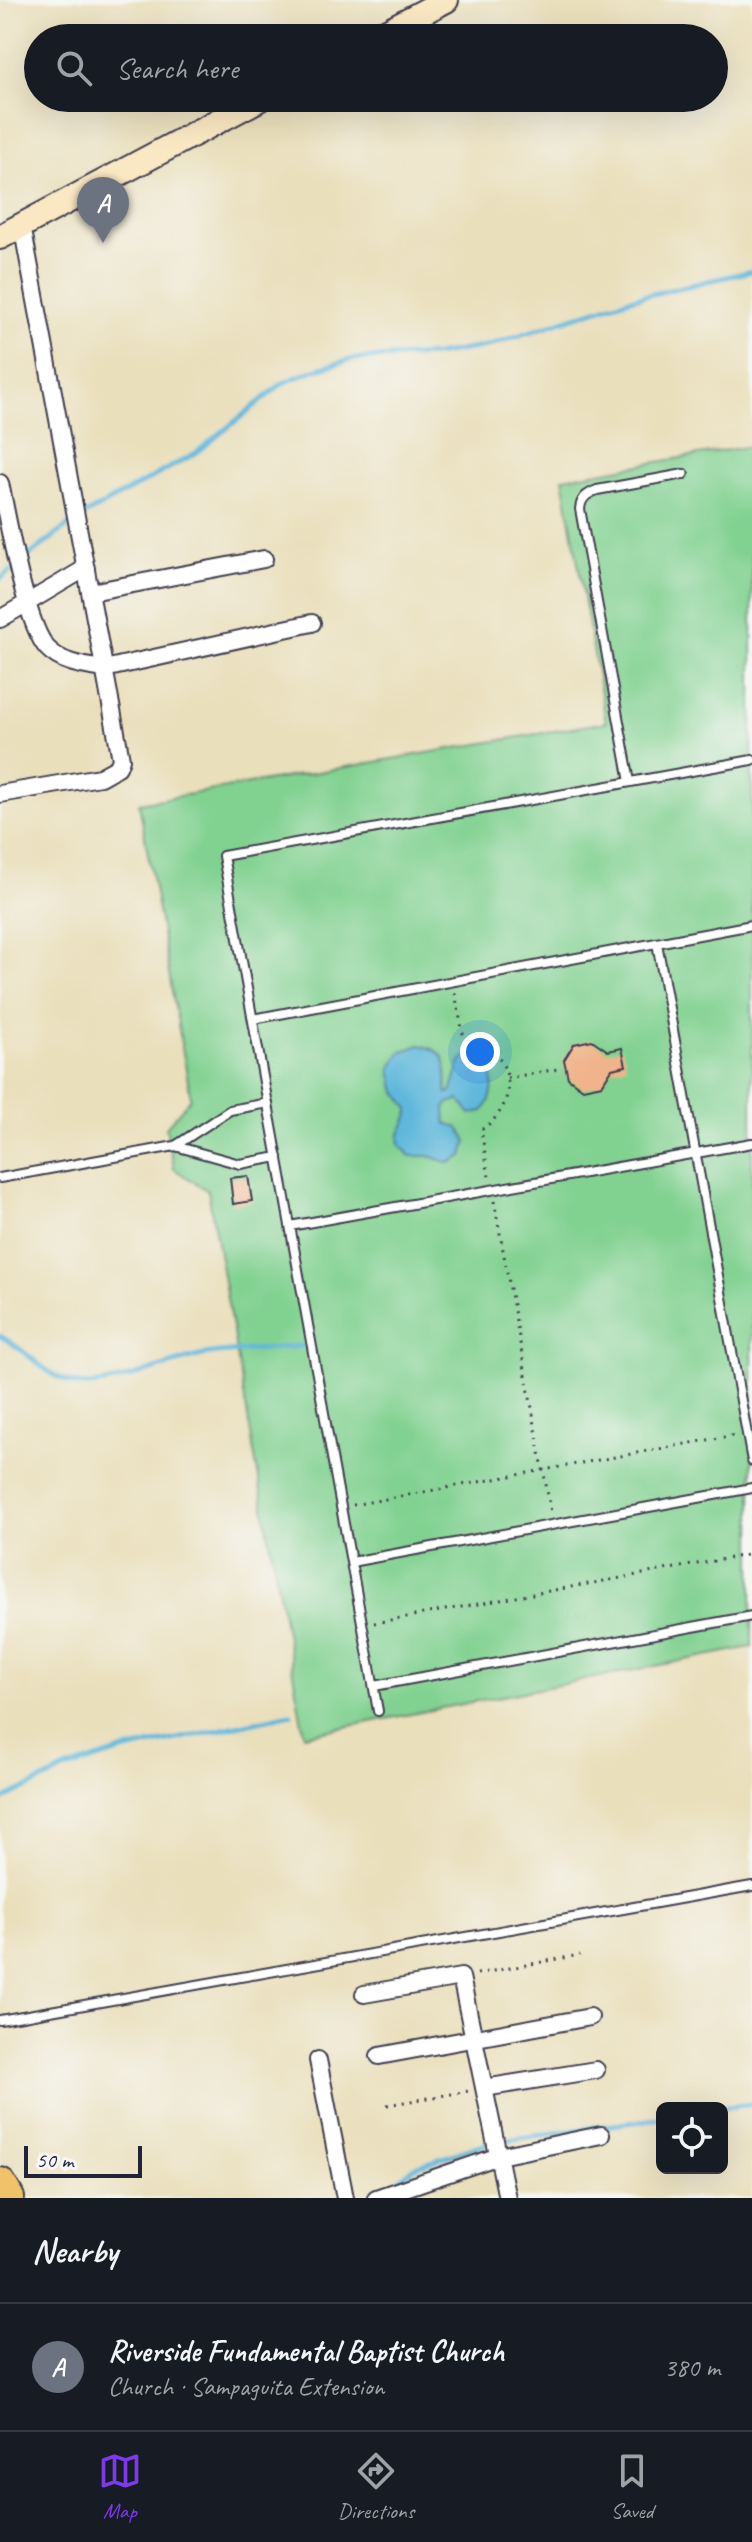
<!DOCTYPE html>
<html lang="en">
<head>
<meta charset="utf-8">
<style>
  :root { --surface:#171b24; --page:#242831; --text:#f1f3f6; --muted:#9ea1a6; --line:#363941; --accent:#7c3aed }
  body { margin:0; font-family:Caveat,sans-serif; background:var(--page); color:var(--text) }
  .controls { position:absolute; right:24px; bottom:24px; display:grid; overflow:hidden; border-radius:12px; box-shadow:0 8px 32px #0002 }
  .controls button { width:72px; height:72px; display:grid; place-items:center; padding:0; border:0; border-bottom:2px solid var(--line); background:var(--surface); color:var(--text); font:40px sans-serif }
  .scale { position:absolute; left:24px; bottom:20px; width:118px; box-sizing:border-box; padding-left:8px; border:4px solid #22223b; border-top:0; font-size:22px; line-height:28px; white-space:nowrap; color:#22223b; -webkit-text-stroke:6px #f6f6f2; paint-order:stroke }
  .you { position:absolute; left:480px; top:1052px; width:28px; height:28px; margin:-20px; border:6px solid #fff; border-radius:50%; background:#1a73e8; box-shadow:0 0 0 12px #1a73e833 }
  .badge { display:grid; place-items:center; width:52px; height:52px; border-radius:50%; background:var(--accent); color:#fff; font-size:26px; font-weight:700 }
  .pin { position:absolute; translate:-50% -66px; filter:drop-shadow(0 2px 4px #0008) }
  .pin::after { content:''; position:absolute; top:42px; width:28px; height:24px; background:inherit; clip-path:polygon(0 0,100% 0,50% 100%) }
  .list { margin:0; padding:0; list-style:none }
  h2 { display:flex; justify-content:space-between; align-items:center; height:104px; margin:0; padding:0 32px; font-size:34px }
  h2 small { font-size:26px; font-weight:400; color:var(--muted) }
  .list li { display:grid; grid-template-columns:52px 1fr auto; gap:24px; align-items:center; box-sizing:border-box; height:128px; padding:0 32px; border-top:2px solid var(--line) }
  .list b { display:block; font-size:30px; white-space:nowrap }
  .list p { margin:0; font-size:26px; white-space:nowrap; color:var(--muted) }
  .list em { font-size:26px; font-style:normal; color:var(--muted) }
  .icon { flex:none; width:44px; height:44px; fill:none; stroke:currentColor; stroke-width:2; stroke-linecap:round; stroke-linejoin:round }
  .map { position:relative; flex:none; width:752px; height:2198px; overflow:hidden }
  .search { position:absolute; background:var(--surface); box-shadow:0 8px 32px #0002; left:24px; right:24px; top:24px; height:88px; display:flex; align-items:center; gap:20px; box-sizing:border-box; padding:0 28px; border-radius:44px; color:var(--muted); font-size:30px }
  .sheet { height:232px; background:var(--surface) }
  nav { display:flex; justify-content:space-around; align-items:center; box-sizing:border-box; height:112px; border-top:2px solid var(--line); background:var(--surface); font-size:22px; color:var(--muted) }
  nav a { display:grid; justify-items:center; gap:4px }
  nav .on { color:var(--accent) }
  .map>svg:first-child { display:block }
</style>
</head>
<body>
<div class="map">
<svg width="752" height="2198" viewBox="0 0 752 2198">
  <rect width="100%" height="100%" fill="#f6f6f2"/>
  <filter id="ink" filterUnits="userSpaceOnUse"><feTurbulence type="fractalNoise" baseFrequency=".0125" numOctaves="2"/><feDisplacementMap in="SourceGraphic" scale="16" xChannelSelector="R" yChannelSelector="G"/><feConvolveMatrix kernelMatrix="1 2 1 2 8 2 1 2 1" color-interpolation-filters="sRGB"/></filter>
  <filter id="wash" filterUnits="userSpaceOnUse"><feTurbulence type="fractalNoise" baseFrequency=".006" numOctaves="4" result="noise"/><feDisplacementMap in="SourceGraphic" scale="32" xChannelSelector="R" yChannelSelector="G"/><feGaussianBlur stdDeviation="1.8" result="paint"/><feColorMatrix in="noise" values="0 0 0 0 0 0 0 0 0 0 0 0 0 0 0 0 0 1.4 0 .05"/><feComposite in="paint" operator="in"/></filter>
  <g filter="url(#wash)">
    <rect width="100%" height="100%" fill="#eadfbb"/>
    <path fill="#81d191" stroke="#527a66" stroke-width="2" d="M 752,446 L 752,1647 L 304,1735 L 208,1191 L 174,1169 L 166,1127 L 191,1098 L 139,803 L 606,722 L 563,478 Z"/>
    <path fill="#5eb7db" stroke="#406c8b" stroke-width="2" d="M 420,1045 C 454,1052 444,1069 447,1093 L 451,1092 L 461,1062 L 467,1056 C 496,1055 499,1094 483,1111 L 471,1114 L 459,1100 L 449,1103 L 445,1108 L 446,1123 L 459,1128 L 467,1141 L 463,1156 L 450,1163 L 429,1156 L 410,1156 L 400,1145 C 396,1129 410,1124 409,1109 L 395,1089 L 391,1069 L 401,1052 Z"/>
    <g fill="none" stroke-linecap="round" stroke-linejoin="round">
      <path stroke="#5eb7db" stroke-width="5" d="M 85,515 L 196,453 L 283,383 L 314,370 L 353,359 L 436,355 L 487,346 L 626,300 L 752,271
        M 25,559 L 70,524
        M 0,579 L 10,571
        M 0,1336 C 26,1349 43,1374 72,1383 C 103,1393 170,1361 204,1355 C 237,1350 270,1349 303,1346
        M 0,1801 L 66,1769 L 122,1751 L 291,1714
        M 718,2108 L 752,2104
        M 506,2140 L 662,2118
        M 393,2185 L 415,2167 L 487,2143"/>
    </g>
    <g id="blocks">
      <path fill="#f1b38b" d="M 592,1040 L 608,1051 L 622,1048 L 626,1066 L 612,1069 L 602,1085 L 583,1089 L 568,1078 L 564,1060 L 574,1044 Z
        M 248,1176 L 252,1201 L 233,1204 L 230,1178 Z"/>
    </g>
  </g>
  <g filter="url(#ink)">
    <use href="#blocks" fill-opacity="0" stroke="#403e4e" stroke-width="2"/>
    <g fill="none" stroke-linecap="round" stroke-linejoin="round">
      <g stroke="#403e4e" stroke-width="12">
        <path id="lane" d="M 630,782 L 580,509 C 581,498 587,494 597,490 L 684,474
          M 657,943 L 752,1461
          M 253,1019 L 752,925
          M 175,1146 L 240,1164 L 278,1157
          M 0,1178 L 175,1146 L 230,1110 L 268,1103
          M 290,1226 L 752,1143
          M 351,1562 L 752,1488
          M 374,1686 L 752,1616
          M 378,1711 L 223,856 L 752,760
          M 0,2020 L 752,1886"/>
      </g>
      <g stroke="#403e4e" stroke-width="20">
        <path id="street" d="M 0,483 C 8,519 25,623 47,648 C 62,664 85,666 104,669 L 312,623
          M 91,592 L 264,559
          M 0,619 L 86,568
          M 0,794 L 100,777 L 118,767 L 121,759 L 22,225
          M 364,1994 L 461,1977 L 507,2198
          M 379,2056 L 590,2017
          M 318,2060 L 345,2198
          M 484,2088 L 596,2070
          M 376,2198 L 499,2156 L 601,2135"/>
      </g>
      <g stroke="#403e4e" stroke-width="28">
        <path id="secondary" d="M 374,38 L 446,0
          M 0,237 L 261,98"/>
      </g>
      <g stroke="#403e4e" stroke-width="34">
        <path id="highway" d="M 0,2183 L 9,2198"/>
      </g>
      <path stroke="#403e4e" stroke-width="3" stroke-dasharray="2 6" stroke-linecap="butt" d="M 455,993 L 464,1039 C 515,1048 523,1103 481,1130 L 489,1177
        M 507,1078 L 558,1069
        M 494,1201 L 551,1512
        M 353,1505 L 735,1435
        M 374,1623 L 752,1554
        M 477,1974 L 580,1955
        M 387,2105 L 469,2091"/>
      <use href="#lane" stroke="#fff" stroke-width="8"/>
      <use href="#street" stroke="#fff" stroke-width="16"/>
      <use href="#secondary" stroke="#fae7c3" stroke-width="24"/>
      <use href="#highway" stroke="#f2c26a" stroke-width="30"/>
    </g>
  </g>
</svg>
<div class="controls">
<button><svg class="icon" aria-label="locate" viewBox="0 0 24 24"><circle cx="12" cy="12" r="6"/><path d="M12 2v4M12 18v4M2 12h4M18 12h4"/></svg></button>
</div>
<div class="scale">50 m</div>
<div class="you"></div>
<div class="pin badge" style="left:103px;top:243px;background:#6b7280">A</div>
<div class="search"><svg class="icon" aria-label="search" viewBox="0 0 24 24"><circle cx="10" cy="10" r="6"/><path d="M15 15l6 6"/></svg>Search here</div>
</div>
<section class="sheet">
<h2>Nearby<small></small></h2>
<ul class="list">
<li><span class="badge" style="background:#6b7280">A</span><div><b>Riverside Fundamental Baptist Church</b><p>Church · Sampaguita Extension</p></div><em>380 m</em></li>
</ul>
</section>
<nav>
<a class="on"><svg class="icon" aria-label="map" viewBox="0 0 24 24"><path d="M3 6l6-2 6 2 6-2v14l-6 2-6-2-6 2zM9 4v14M15 6v14"/></svg>Map</a>
<a><svg class="icon" aria-label="directions" viewBox="0 0 24 24"><path d="M12 3l9 9-9 9-9-9zM9 14v-3h6M13 9l2 2-2 2"/></svg>Directions</a>
<a><svg class="icon" aria-label="saved" viewBox="0 0 24 24"><path d="M7 4h10v16l-5-4-5 4z"/></svg>Saved</a>
</nav>
</body>
</html>
